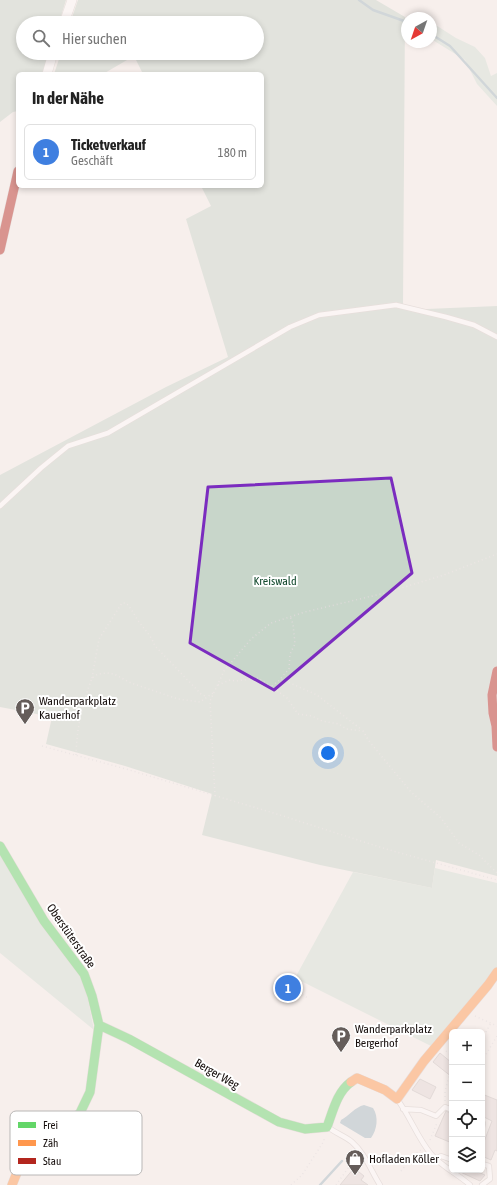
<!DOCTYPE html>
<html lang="de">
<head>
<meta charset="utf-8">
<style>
  :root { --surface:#fff; --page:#f2f2f2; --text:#222; --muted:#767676; --line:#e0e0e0; --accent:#111827 }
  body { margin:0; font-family:"Asap Condensed",sans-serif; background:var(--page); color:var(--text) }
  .controls { position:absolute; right:12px; bottom:12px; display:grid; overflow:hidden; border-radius:6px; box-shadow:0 2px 6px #0003 }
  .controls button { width:36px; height:36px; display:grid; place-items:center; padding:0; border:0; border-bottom:1px solid var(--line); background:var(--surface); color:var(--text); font:20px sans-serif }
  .compass { position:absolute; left:401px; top:12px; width:36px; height:36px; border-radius:50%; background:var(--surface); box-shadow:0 2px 6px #0003; rotate:220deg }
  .you { position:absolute; left:328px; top:753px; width:14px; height:14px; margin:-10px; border:3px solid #fff; border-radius:50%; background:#1a73e8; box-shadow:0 0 0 6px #1a73e833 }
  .badge { display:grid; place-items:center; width:26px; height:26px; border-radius:50%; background:var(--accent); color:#fff; font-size:13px; font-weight:700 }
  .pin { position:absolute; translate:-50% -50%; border:2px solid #fff; box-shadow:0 1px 4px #0006 }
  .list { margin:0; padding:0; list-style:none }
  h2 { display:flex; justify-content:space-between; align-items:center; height:52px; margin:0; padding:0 16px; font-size:17px }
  h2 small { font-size:13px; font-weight:400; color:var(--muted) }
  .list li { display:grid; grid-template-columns:26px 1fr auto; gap:12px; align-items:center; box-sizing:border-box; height:56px; margin:0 8px 8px; padding:0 8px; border:1px solid var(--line); border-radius:6px }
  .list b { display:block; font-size:15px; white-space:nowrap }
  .list p { margin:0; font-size:13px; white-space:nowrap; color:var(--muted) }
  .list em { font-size:13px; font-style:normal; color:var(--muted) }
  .icon { flex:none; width:22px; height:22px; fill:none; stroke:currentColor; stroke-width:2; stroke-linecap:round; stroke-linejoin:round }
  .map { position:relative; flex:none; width:497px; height:1185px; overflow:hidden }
  .search { position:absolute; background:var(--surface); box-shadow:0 2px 6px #0003; left:16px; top:16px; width:248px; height:44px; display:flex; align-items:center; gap:10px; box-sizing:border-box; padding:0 14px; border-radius:22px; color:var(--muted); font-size:15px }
  .panel { position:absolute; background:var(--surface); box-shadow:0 2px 6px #0003; left:16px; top:72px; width:248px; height:116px; border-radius:6px }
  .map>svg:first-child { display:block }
</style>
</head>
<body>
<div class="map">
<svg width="497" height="1185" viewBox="0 0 497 1185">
  <rect width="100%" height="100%" fill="#f7efec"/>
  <path fill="#d3e1d5" d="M 431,22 L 456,38 L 475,47 L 485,58 L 491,76 L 497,73 L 497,106 L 477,84 L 465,60 L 431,39 Z
    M 0,852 L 78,972 L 86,989 L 94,1030 L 0,953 Z
    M 435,868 L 497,883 L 497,970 L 431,1046 L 295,978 L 353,872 L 432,888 Z"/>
  <path fill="#c8d6ca" d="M 0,0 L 66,0 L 59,23 L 23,23 L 23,53 L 49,53 L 42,74 L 18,74 L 18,111 L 13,112 L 0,122 Z
    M 78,0 L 376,0 L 405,17 L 403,310 L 497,306 L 497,876 L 436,860 L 432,888 L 320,865 L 202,835 L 212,794 L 125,766 L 46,744 L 52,717 L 0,707 L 0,475 L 166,387 L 228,357 L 186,219 L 211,206 L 201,186 L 262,186 L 262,74 L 143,74 L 134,56 L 103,74 L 54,74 L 61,53 L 257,53 L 257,23 L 70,23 Z"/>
  <path fill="#a2b9c1" d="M 364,1105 L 373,1108 C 379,1117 377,1130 371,1138 L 365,1138 L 340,1123 L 341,1120 C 349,1116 355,1107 364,1105 Z"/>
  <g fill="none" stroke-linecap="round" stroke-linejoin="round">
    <path stroke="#a2b9c1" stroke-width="2.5" d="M 359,0 L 373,10 L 407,22
      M 431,34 L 450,46 L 497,98
      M 320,1185 L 342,1161"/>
  </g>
  <path fill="#e2d8d4" stroke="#c8c0bd" d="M 440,1053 L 452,1063 L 452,1077 L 433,1062 Z
    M 420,1079 L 436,1087 L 430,1099 L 412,1090 Z
    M 482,1094 L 497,1100 L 497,1151 L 495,1150 L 491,1160 L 482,1156 L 482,1147 L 492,1121 L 482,1116 Z
    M 446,1111 L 452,1114 L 452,1143 L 435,1136 Z
    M 354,1168 L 364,1176 L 361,1180 L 368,1185 L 340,1185 Z
    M 456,1170 L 473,1170 L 485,1175 L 480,1181 Z"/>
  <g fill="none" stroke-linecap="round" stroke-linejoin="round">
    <g stroke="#d3cbc7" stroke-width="6">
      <path id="lane" d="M 0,506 L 41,468 L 68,446 L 108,433 L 290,327 L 319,315 L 396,305 L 446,317 L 474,325 L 497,337
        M 397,1099 C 410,1116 417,1137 431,1154 C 442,1167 458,1174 470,1185
        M 403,1109 L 421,1110 L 436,1116 L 445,1107 L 452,1110
        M 482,1122 L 483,1123 L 482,1128
        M 328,1127 C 335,1133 345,1136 352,1142 C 365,1153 371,1171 380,1185
        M 436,1159 L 441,1156 L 452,1160
        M 482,1185 L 490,1179 L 489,1166 L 482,1164"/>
    </g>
    <g stroke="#d3cbc7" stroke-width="10">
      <path id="street" d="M 64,23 L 72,0
        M 47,74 L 53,53"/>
    </g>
    <g stroke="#d3cbc7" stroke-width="10">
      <path id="fast" d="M 0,846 L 44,921 L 84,974 L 92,996 L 99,1025 L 90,1092 L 80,1113 L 64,1125
        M 99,1025 L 129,1039 L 279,1122 L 305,1129 L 327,1127 C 333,1111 337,1092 351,1082"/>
    </g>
    <g stroke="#d3cbc7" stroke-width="10">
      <path id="slow" d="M 351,1082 L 357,1078 L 385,1090 L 397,1099 L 424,1061 L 488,985 L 497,972
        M 12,1185 L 18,1170 L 39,1145 L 64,1125"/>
    </g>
    <g stroke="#d3cbc7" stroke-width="10">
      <path id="jam" d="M 0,250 L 18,171
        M 497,671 L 492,695 L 493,713 L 496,726 L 497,747"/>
    </g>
    <path stroke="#dddad9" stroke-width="1.5" stroke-dasharray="1 3" stroke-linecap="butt" d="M 92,678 L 99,639 L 122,603 L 126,603 C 131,608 134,614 137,619 C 144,630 150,633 155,646 L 201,694 L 207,697
      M 281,678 L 289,669 L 290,654 L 295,644 L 293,624 L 290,616
      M 218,685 L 230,680 L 236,681 L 258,678 L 272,687 L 287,698 L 298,714 L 312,716 L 322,721 L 339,724 L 346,729 L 363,731 L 369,741 L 411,792 L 441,818 L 459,843 L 479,855 L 497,873
      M 272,686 L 281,679 L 317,695 L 362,730
      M 42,746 L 126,769 L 280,815 L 386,849 L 497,880
      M 76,755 C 77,726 82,705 92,678 L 98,674 L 107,673 L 114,674 L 131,683 L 178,699 L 200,702 L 213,693
      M 215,796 L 210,701 L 224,671 L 251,639 L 271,623 L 305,612 L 385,593 L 444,575 L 497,554
      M 296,990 L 309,999
      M 475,1016 L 497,1026
      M 482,1039 L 491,1023
      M 446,1051 L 452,1056
      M 482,1061 L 497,1036
      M 452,1072 L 451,1073 L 452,1074
      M 445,1101 L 445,1091 L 449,1077 L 452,1076
      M 430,1140 L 437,1123
      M 401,1171 L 415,1154 L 421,1150
      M 360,1181 L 363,1183
      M 291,1185 L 302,1175 L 324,1141 L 324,1139
      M 336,1185 L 356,1157"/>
    <use href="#lane" stroke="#fefdfc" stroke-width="4.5"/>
    <use href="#street" stroke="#fefdfc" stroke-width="9"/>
    <use href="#fast" stroke="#63d668" stroke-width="9"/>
    <use href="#slow" stroke="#ff974d" stroke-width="9"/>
    <use href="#jam" stroke="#b3261e" stroke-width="9"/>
  </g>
  <path d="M0 0H497V1185H0ZM 391,478 L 412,573 L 274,690 L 190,643 L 208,487 Z" fill="#f7efec" fill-opacity=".55" fill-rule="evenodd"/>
  <path fill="none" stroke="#7b2cbf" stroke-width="3" stroke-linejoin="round" d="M 391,478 L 412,573 L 274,690 L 190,643 L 208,487 Z"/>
  <defs>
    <g id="parking-pin" transform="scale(1)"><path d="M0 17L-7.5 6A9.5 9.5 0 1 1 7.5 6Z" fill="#655d5a" stroke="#fff"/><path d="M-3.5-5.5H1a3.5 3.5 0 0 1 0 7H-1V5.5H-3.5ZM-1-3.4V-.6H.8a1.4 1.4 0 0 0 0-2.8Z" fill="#fff"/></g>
    <g id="shop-pin" transform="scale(1)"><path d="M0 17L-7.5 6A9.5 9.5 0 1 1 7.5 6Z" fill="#655d5a" stroke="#fff"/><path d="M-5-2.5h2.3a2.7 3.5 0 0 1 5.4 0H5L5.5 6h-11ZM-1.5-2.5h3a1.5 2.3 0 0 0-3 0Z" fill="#fff"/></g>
  </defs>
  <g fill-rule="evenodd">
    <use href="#parking-pin" x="25" y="708"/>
    <use href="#parking-pin" x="341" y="1036"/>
    <use href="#shop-pin" x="355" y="1159"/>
  </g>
  <g text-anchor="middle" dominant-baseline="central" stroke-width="4" stroke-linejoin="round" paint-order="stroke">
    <g font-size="12" fill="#134a2e" stroke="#fff">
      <text x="275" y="581">Kreiswald</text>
    </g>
    <g font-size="12" fill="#160e0c" stroke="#fff" text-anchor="start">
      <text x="39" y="701">Wanderparkplatz<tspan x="39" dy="14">Kauerhof</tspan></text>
      <text x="355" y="1029">Wanderparkplatz<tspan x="355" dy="14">Bergerhof</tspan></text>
      <text x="369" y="1159">Hofladen Köller</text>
    </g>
    <g font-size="12" fill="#160e0c" stroke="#fff">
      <text transform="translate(71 936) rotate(55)">Oberstüterstraße</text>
      <text transform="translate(217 1074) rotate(30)">Berger Weg</text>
    </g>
  </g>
  <rect x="10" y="1111" width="132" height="64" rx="6" fill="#fff" stroke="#b9b7b6" stroke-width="1"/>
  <rect x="18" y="1122" width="18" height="6" fill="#63d668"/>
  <rect x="18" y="1140" width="18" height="6" fill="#ff974d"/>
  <rect x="18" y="1158" width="18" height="6" fill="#b3261e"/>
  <g font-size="11" fill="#160e0c">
    <text x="43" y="1129">Frei</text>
    <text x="43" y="1147">Zäh</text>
    <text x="43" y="1165">Stau</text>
  </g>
</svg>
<div class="controls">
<button>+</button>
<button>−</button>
<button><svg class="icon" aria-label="locate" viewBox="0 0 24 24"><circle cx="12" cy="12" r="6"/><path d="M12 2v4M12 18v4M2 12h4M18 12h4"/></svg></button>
<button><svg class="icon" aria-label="layers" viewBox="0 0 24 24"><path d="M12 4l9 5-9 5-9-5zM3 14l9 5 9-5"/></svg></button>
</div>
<svg class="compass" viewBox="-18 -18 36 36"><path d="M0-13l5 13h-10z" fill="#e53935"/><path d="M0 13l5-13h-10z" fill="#767676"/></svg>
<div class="you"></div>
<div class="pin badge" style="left:288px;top:988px;background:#3f7fe0">1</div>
<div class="search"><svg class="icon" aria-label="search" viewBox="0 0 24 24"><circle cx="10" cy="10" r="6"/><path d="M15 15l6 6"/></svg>Hier suchen</div>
<section class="panel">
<h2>In der Nähe<small></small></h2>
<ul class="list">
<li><span class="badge" style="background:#3f7fe0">1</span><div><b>Ticketverkauf</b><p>Geschäft</p></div><em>180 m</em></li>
</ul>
</section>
</div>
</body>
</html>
